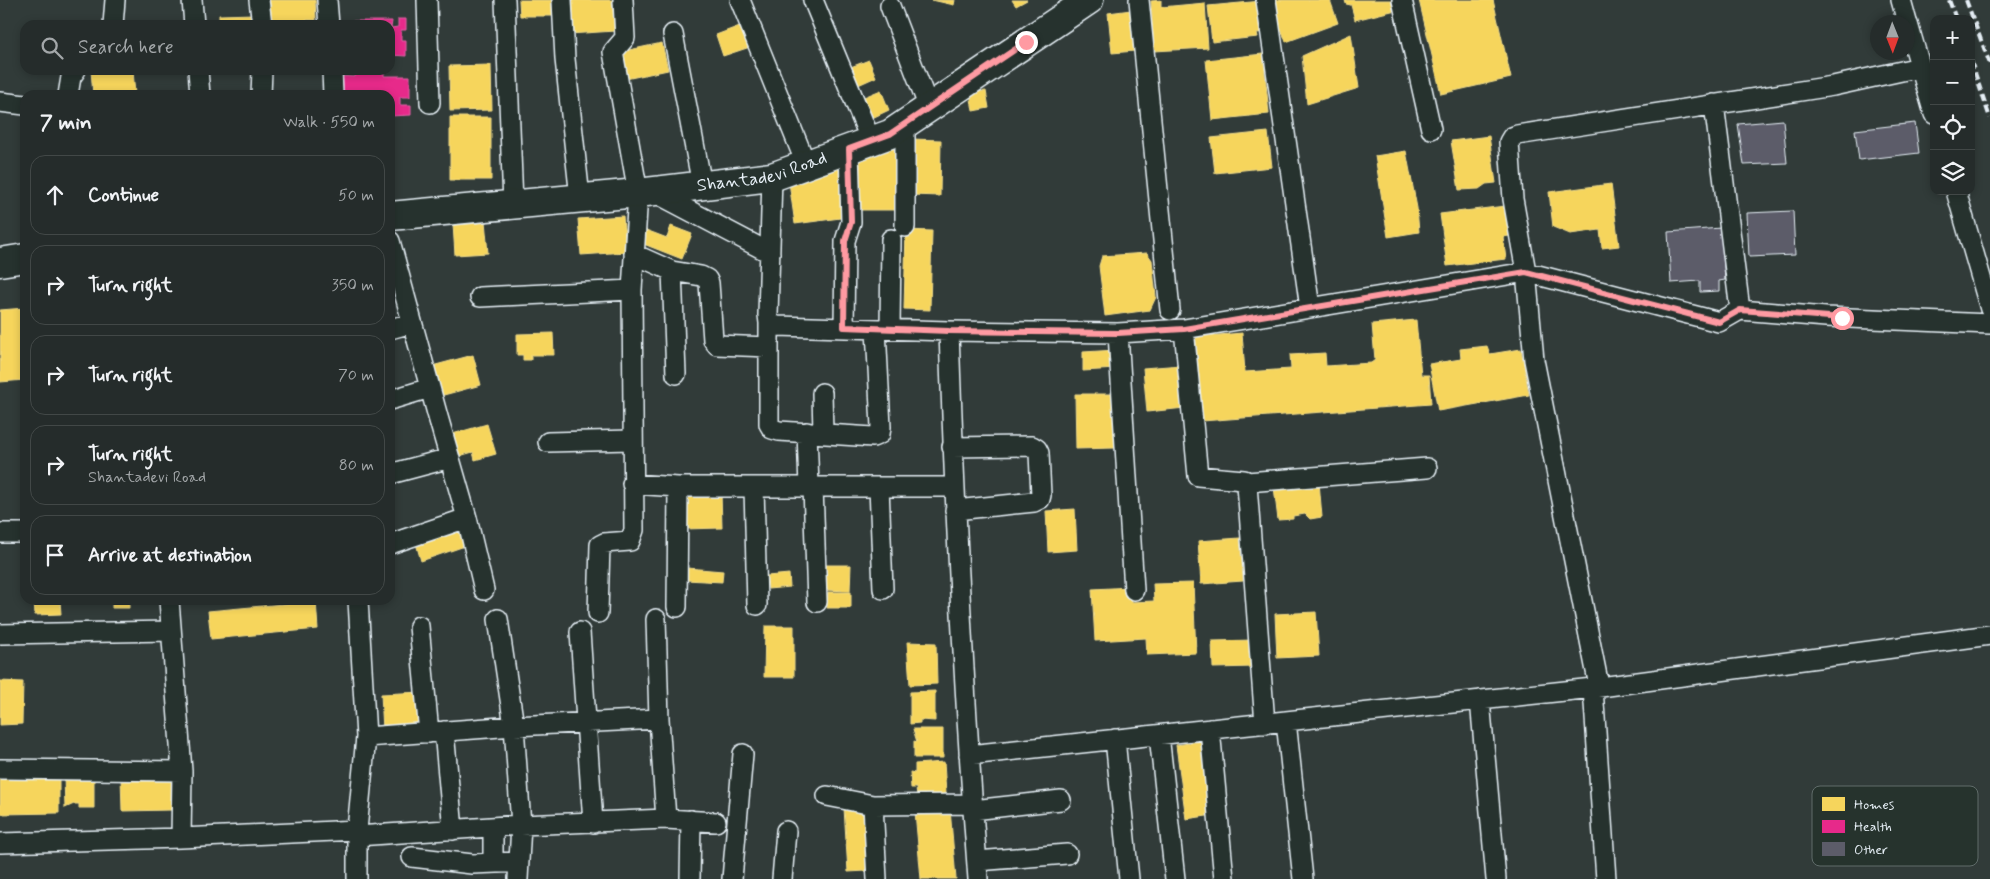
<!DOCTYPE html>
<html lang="en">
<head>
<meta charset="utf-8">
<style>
  :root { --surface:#252c2b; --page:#2d3433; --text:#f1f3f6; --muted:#a3a7a9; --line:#424847 }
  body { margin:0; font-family:Mynerve,sans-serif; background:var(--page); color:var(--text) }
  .controls { position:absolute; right:15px; top:15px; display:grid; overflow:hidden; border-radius:10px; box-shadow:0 2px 8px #0003 }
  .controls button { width:45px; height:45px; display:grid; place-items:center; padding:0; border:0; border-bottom:1px solid var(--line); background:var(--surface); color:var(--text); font:25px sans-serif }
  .compass { position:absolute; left:1870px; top:15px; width:45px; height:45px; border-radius:50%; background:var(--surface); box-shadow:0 2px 8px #0003; rotate:179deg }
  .stop { position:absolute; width:15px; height:15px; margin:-11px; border:4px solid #ff9aa2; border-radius:50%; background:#fff }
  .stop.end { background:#ff9aa2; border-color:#fff; box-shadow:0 1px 5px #0008 }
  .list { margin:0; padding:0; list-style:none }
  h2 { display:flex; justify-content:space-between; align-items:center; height:65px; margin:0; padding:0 20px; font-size:21px }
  h2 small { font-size:16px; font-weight:400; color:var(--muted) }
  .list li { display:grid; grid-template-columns:32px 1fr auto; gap:15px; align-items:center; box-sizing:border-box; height:80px; margin:0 10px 10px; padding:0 10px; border:1px solid var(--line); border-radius:15px }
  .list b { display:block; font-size:19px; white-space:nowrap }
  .list p { margin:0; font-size:16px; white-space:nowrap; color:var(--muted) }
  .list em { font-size:16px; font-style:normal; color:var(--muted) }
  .icon { flex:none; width:28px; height:28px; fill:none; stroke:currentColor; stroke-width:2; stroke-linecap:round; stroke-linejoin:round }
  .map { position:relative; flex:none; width:1990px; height:879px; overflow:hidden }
  .search { position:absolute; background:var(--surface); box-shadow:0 2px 8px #0003; left:20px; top:20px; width:375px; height:55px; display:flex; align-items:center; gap:12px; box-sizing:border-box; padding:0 18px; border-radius:15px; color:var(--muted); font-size:19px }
  .panel { position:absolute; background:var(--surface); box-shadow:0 2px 8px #0003; left:20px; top:90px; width:375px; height:515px; border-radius:15px }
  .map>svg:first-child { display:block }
</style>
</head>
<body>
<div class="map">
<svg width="1990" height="879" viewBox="0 0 1990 879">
  <rect width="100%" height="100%" fill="#313b39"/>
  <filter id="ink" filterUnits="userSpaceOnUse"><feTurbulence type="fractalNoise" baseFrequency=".02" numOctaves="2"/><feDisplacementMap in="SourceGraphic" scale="10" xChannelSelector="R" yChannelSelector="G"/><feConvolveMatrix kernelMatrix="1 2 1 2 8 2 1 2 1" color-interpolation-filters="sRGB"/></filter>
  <g filter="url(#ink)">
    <path fill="#f6d55c" stroke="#f2dd8b" d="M 267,0 L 315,0 L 316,20 L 306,20 L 306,25 L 268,25 Z
      M 519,0 L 554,0 L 555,16 L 520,16 Z
      M 566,0 L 612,0 L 615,31 L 569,34 Z
      M 932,0 L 955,0 L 954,5 Z
      M 1012,0 L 1027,0 L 1016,6 Z
      M 1161,0 L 1161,7 L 1205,3 L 1208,48 L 1154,51 L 1151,1 Z
      M 1275,0 L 1330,0 L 1338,23 L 1286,42 L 1271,1 Z
      M 1345,0 L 1394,0 L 1396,10 L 1355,20 L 1351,5 L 1346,4 Z
      M 1419,0 L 1493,0 L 1511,78 L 1441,94 Z
      M 1262,1 L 1265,32 L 1257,33 L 1258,37 L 1212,42 L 1208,6 Z
      M 1131,10 L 1135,51 L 1112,53 L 1108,13 Z
      M 254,14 L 255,25 L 219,25 L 219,15 Z
      M 745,24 L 753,46 L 723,56 L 716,35 Z
      M 1351,34 L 1359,88 L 1307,104 L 1302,56 Z
      M 662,43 L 668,70 L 621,80 L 615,53 Z
      M 1263,54 L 1269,114 L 1212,120 L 1206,60 Z
      M 869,60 L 876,77 L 856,86 L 848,68 Z
      M 491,65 L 492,110 L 450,111 L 449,66 Z
      M 91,70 L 133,70 L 135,95 L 93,95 Z
      M 881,90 L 889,110 L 870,119 L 859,99 Z
      M 986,91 L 989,108 L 973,111 L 970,93 Z
      M 450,117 L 491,117 L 491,180 L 450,180 Z
      M 1268,132 L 1272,167 L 1215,173 L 1211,138 Z
      M 1489,136 L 1496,183 L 1486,184 L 1479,189 L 1459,190 L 1451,141 Z
      M 912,139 L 941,140 L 940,196 L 910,195 Z
      M 900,142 L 899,210 L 858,210 L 858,157 Z
      M 1406,151 L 1417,208 L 1419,232 L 1388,237 L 1375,156 Z
      M 842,168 L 848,217 L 795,224 L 788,175 Z
      M 1611,184 L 1619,246 L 1602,248 L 1600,230 L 1570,234 L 1553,227 L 1549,192 Z
      M 1505,206 L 1509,236 L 1503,237 L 1506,259 L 1447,266 L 1440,214 Z
      M 623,216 L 626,252 L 581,255 L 578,219 Z
      M 485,221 L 488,253 L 455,255 L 453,224 Z
      M 671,226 L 692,234 L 682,259 L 641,243 L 646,230 L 667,238 Z
      M 906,230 L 932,231 L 930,310 L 904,309 Z
      M 1147,253 L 1152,260 L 1156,297 L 1150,310 L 1105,316 L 1099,266 L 1102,256 Z
      M 25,308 L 25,380 L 0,382 L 0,310 Z
      M 1416,320 L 1421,375 L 1429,375 L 1431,404 L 1202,421 L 1196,337 L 1242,333 L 1245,372 L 1291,369 L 1290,355 L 1325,353 L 1326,366 L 1371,363 L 1375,360 L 1372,324 Z
      M 553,333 L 554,355 L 531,355 L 531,360 L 523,360 L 523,355 L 517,355 L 517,334 Z
      M 1487,346 L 1490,354 L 1521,349 L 1529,395 L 1438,411 L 1429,364 L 1461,359 L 1460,349 Z
      M 1116,350 L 1116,369 L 1083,371 L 1083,352 Z
      M 473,355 L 481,385 L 440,396 L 432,366 Z
      M 1181,365 L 1185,408 L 1147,412 L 1143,368 Z
      M 1075,394 L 1113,394 L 1115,448 L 1076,449 Z
      M 487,424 L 496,454 L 475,460 L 473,452 L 456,457 L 449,435 Z
      M 1319,482 L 1322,517 L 1310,519 L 1305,514 L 1293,516 L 1293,519 L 1278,520 L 1274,487 Z
      M 721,491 L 722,528 L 684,529 L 683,492 Z
      M 1075,509 L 1077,550 L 1048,552 L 1046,511 Z
      M 458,525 L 465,546 L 421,561 L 415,540 Z
      M 1240,538 L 1243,581 L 1201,584 L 1198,541 Z
      M 825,565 L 851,565 L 850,591 L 825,590 Z
      M 687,568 L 723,571 L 722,582 L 686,580 Z
      M 789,574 L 790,587 L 768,589 L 767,576 Z
      M 1193,583 L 1196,653 L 1147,655 L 1146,638 L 1095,641 L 1092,589 L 1132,587 L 1132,602 L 1154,601 L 1153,584 Z
      M 828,592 L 851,592 L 851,608 L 827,608 Z
      M 34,600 L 60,600 L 61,614 L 35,615 Z
      M 112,600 L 129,600 L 129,608 L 112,608 Z
      M 316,601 L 318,629 L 211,639 L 208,611 Z
      M 1316,612 L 1319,656 L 1277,658 L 1275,614 Z
      M 765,626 L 794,626 L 794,677 L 764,677 Z
      M 1254,640 L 1255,667 L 1213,668 L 1212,641 Z
      M 907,642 L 936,643 L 937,684 L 910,685 Z
      M 0,681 L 23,682 L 22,724 L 0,725 Z
      M 935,691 L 935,721 L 920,720 L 920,723 L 910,724 L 910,692 Z
      M 422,692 L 424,727 L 383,730 L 381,694 Z
      M 913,729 L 943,729 L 943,758 L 914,758 L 914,741 L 917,742 Z
      M 1204,741 L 1214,815 L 1186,819 L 1176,745 Z
      M 944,762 L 946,794 L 917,796 L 916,788 L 911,788 L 910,772 L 915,773 L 915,764 Z
      M 94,776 L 94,808 L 79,808 L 79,804 L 74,804 L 65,808 L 64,777 Z
      M 172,776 L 173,810 L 122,811 L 121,777 Z
      M 59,778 L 59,813 L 0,814 L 0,779 Z
      M 863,807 L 867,871 L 848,872 L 844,808 Z
      M 950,809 L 956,879 L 921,879 L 915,812 Z"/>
    <path fill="#e7298a" stroke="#e765ab" d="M 398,19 L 406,19 L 406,30 L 401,30 L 401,40 L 406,40 L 406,56 L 390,55 L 390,25 L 353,25 L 353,21 L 392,21 L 391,28 L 398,27 Z
      M 355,70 L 384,70 L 384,76 L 410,76 L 410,97 L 400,97 L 400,105 L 411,105 L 411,115 L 390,116 L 390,95 L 356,95 L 355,93 L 339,94 L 338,76 L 355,77 Z"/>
    <path fill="#5c5c69" stroke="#e8f1f8" d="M 1783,120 L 1787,163 L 1744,165 L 1738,124 Z
      M 1915,123 L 1919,153 L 1859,160 L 1855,130 Z
      M 1793,211 L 1795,255 L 1749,257 L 1747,213 Z
      M 1721,228 L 1725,280 L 1719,281 L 1719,291 L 1700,292 L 1700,281 L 1671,283 L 1668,232 Z"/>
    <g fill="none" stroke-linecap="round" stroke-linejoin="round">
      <g stroke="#e8f1f8" stroke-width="22">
        <path id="street" d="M 192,0 L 194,25
          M 259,0 L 262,25
          M 327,0 L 329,25
          M 427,0 L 430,103
          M 505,0 L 513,204
          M 562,0 L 565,59 L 580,198
          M 740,0 L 806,164
          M 813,0 L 871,141
          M 1139,0 L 1170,310
          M 1266,0 L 1310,308
          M 1402,0 L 1431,129
          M 1901,0 L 1907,22
          M 890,6 L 929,108
          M 1908,24 L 1934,114
          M 113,25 L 115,0
          M 673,34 L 702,185
          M 198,70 L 200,95
          M 332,70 L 333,95
          M 68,95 L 71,77 L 76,70
          M 261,95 L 262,70
          M 0,102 L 25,105
          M 1714,104 L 1740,310
          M 905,124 L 905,227
          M 772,177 L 768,315 L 769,323 L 777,326 L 949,331 L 1118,333 L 1184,329 L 1526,272 L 1719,322 L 1740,310 L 1826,317 L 1990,324
          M 652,191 L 770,253
          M 1956,191 L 1990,309
          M 390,241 L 438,417 L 467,518 L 484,590
          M 634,254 L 672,271 L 701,276 L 707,279 L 709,283 L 713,340 L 717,345 L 769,347
          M 672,271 L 676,374
          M 480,297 L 632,290
          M 769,323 L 769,424 L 772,429 L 779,431 L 873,437 L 880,434 L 881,427 L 876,329
          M 844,327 L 845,241 L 851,222 L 849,149
          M 390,329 L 412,323
          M 890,329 L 891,239
          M 1184,329 L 1198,476 L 1244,480 L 1247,485 L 1265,724
          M 949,331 C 955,514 964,696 978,879
          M 1118,333 L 1134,590
          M 822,393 L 823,432
          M 390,400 L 430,388
          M 807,432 L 809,487
          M 548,442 L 632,440
          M 952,447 L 1032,446 L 1037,449 L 1039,453 L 1041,495 L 1040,499 L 1034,502 L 955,510
          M 390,474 L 450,458
          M 1247,482 L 1427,468
          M 632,484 L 678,487 L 954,487
          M 754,487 L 757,605
          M 813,487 L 817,602
          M 879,487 L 883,589
          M 0,533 L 25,533
          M 390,544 L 467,518
          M 169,600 L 182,771 L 181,838
          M 677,607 L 678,487
          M 598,613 L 600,545 L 604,543 L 630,541 L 634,530 L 632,290 L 638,193 L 613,52 L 625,38 L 623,0
          M 498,619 L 514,726 L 521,825 L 518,879
          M 656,619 L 659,719 L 666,819
          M 419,626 L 429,733
          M 580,632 L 593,823
          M 0,634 L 170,631
          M 1599,686 L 1534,360 L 1526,272 L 1513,199 L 1509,142 L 1512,137 L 1517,135 L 1833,86 L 1920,67
          M 1593,688 L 1606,879
          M 1480,700 L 1496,879
          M 1286,721 L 1303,879
          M 1210,729 L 1224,879
          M 444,731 L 453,830
          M 1159,735 L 1175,879
          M 366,737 L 514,726 L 659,719
          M 1115,739 L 1129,879
          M 969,755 L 1593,688 L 1990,635
          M 0,769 L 182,771
          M 827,796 L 873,805 L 972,804
          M 873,805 L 877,879
          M 973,810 L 1061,800
          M 493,827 L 493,863
          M 357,836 L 521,825 L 666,819 L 716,822
          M 0,843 L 181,838 L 357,830
          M 412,857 L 472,864 L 519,862
          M 977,861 L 1067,854
          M 357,879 L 357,830 L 366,737 L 358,600
          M 690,879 L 691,820
          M 732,879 L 743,754
          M 782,879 L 786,831"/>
      </g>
      <g stroke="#e8f1f8" stroke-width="31">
        <g id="secondary">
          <path id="s1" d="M 390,216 L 638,193 L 772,177 L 890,134 L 1089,0"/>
          <path d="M 0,262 L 25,258"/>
        </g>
      </g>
      <use href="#street" stroke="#26332d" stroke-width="19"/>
      <use href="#secondary" stroke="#26332d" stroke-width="28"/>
      <path stroke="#e8f1f8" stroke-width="4" stroke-dasharray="8 4" stroke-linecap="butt" d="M 1949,0 L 1956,19
        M 1966,0 L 1990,64
        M 1971,61 L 1990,118"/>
    </g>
  </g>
  <g fill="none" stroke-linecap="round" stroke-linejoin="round" filter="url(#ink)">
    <path stroke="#ff9aa2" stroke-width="6" d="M 1026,42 L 890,134 L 849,149 L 851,222 L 845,241 L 844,327 L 949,331 L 1118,333 L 1184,329 L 1526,272 L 1719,322 L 1740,310 L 1842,318"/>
  </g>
  <g text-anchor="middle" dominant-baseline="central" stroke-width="5" stroke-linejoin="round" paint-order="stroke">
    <g font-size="18" fill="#e8f1f8" stroke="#26332d">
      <text stroke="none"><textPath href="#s1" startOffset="375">Shantadevi Road</textPath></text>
    </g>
  </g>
  <rect x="1812" y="786" width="166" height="80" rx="8" fill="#26332d" stroke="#606c6a" stroke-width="1"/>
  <rect x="1822" y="797" width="23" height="14" fill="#f6d55c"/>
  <rect x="1822" y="820" width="23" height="13" fill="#e7298a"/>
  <rect x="1822" y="842" width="23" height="14" fill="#5c5c69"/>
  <g font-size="14" fill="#e8f1f8">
    <text x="1854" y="809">Homes</text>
    <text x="1854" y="831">Health</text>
    <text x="1854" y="854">Other</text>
  </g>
</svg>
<div class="controls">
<button>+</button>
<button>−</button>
<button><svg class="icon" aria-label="locate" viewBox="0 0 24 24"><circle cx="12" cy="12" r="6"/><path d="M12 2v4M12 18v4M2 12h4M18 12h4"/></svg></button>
<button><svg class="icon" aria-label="layers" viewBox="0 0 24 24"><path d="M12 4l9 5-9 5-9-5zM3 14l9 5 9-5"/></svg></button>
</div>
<svg class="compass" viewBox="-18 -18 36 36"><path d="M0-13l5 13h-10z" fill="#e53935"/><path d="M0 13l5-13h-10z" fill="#a3a7a9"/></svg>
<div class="stop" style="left:1842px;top:318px"></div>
<div class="stop end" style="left:1026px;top:42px"></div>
<div class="search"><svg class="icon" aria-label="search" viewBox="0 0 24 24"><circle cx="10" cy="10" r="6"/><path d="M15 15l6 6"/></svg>Search here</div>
<section class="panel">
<h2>7 min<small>Walk · 550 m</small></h2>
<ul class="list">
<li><svg class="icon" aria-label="ahead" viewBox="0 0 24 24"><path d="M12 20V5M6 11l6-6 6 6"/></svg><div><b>Continue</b></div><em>50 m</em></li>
<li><svg class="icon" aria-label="right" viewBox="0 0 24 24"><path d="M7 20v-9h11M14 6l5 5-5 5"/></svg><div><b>Turn right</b></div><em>350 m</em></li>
<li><svg class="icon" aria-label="right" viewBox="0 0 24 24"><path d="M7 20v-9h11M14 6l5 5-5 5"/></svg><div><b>Turn right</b></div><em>70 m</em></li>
<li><svg class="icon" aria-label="right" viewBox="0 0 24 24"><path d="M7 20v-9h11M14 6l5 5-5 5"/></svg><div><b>Turn right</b><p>Shantadevi Road</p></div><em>80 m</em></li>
<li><svg class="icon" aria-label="arrive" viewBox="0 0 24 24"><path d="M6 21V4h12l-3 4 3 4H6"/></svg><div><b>Arrive at destination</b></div></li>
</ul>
</section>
</div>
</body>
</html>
